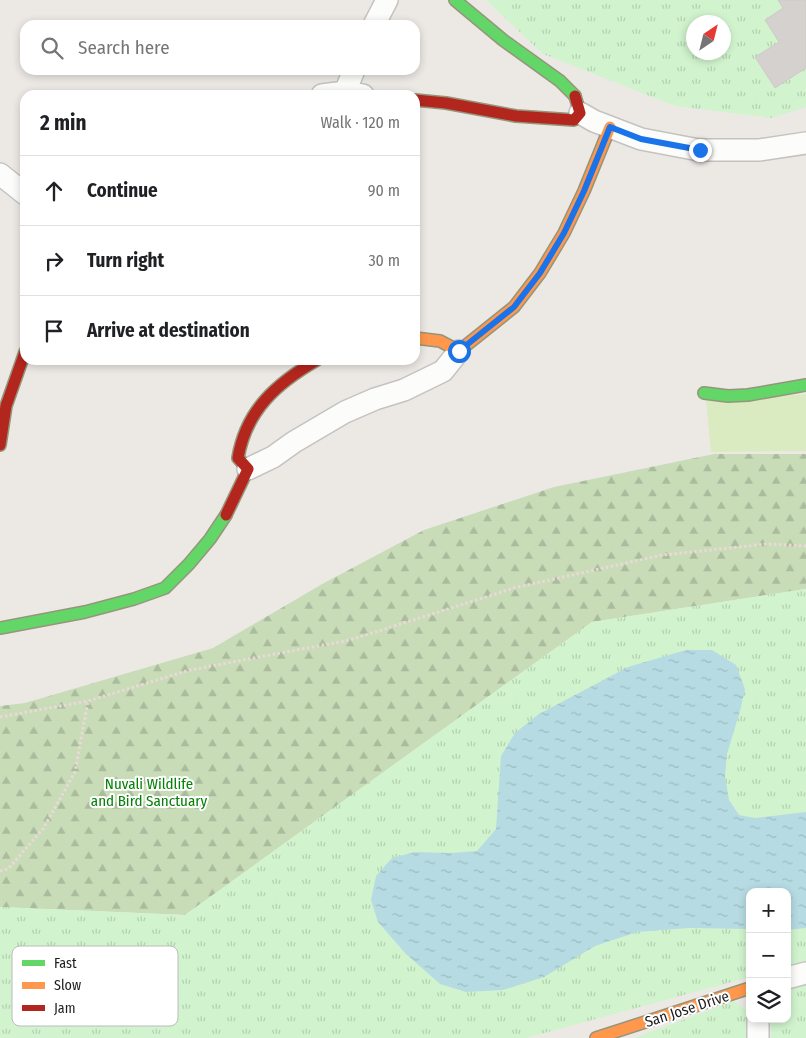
<!DOCTYPE html>
<html lang="en">
<head>
<meta charset="utf-8">
<style>
  :root { --surface:#fff; --page:#f2f2f2; --text:#202124; --muted:#757577; --line:#e0e0e0 }
  body { margin:0; font-family:"Fira Sans Condensed",sans-serif; background:var(--page); color:var(--text) }
  .controls { position:absolute; right:15px; bottom:15px; display:grid; overflow:hidden; border-radius:10px; box-shadow:0 2px 8px #0003 }
  .controls button { width:45px; height:45px; display:grid; place-items:center; padding:0; border:0; border-bottom:1px solid var(--line); background:var(--surface); color:var(--text); font:25px sans-serif }
  .compass { position:absolute; left:686px; top:15px; width:45px; height:45px; border-radius:50%; background:var(--surface); box-shadow:0 2px 8px #0003; rotate:35deg }
  .stop { position:absolute; width:15px; height:15px; margin:-11px; border:4px solid #1a73e8; border-radius:50%; background:#fff }
  .stop.end { background:#1a73e8; border-color:#fff; box-shadow:0 1px 5px #0008 }
  .list { margin:0; padding:0; list-style:none }
  h2 { display:flex; justify-content:space-between; align-items:center; height:65px; margin:0; padding:0 20px; font-size:21px }
  h2 small { font-size:16px; font-weight:400; color:var(--muted) }
  .list li { display:grid; grid-template-columns:32px 1fr auto; gap:15px; align-items:center; box-sizing:border-box; height:70px; padding:0 20px; border-top:1px solid var(--line) }
  .list b { display:block; font-size:19px; white-space:nowrap }
  .list em { font-size:16px; font-style:normal; color:var(--muted) }
  .icon { flex:none; width:28px; height:28px; fill:none; stroke:currentColor; stroke-width:2; stroke-linecap:round; stroke-linejoin:round }
  .map { position:relative; flex:none; width:806px; height:1038px; overflow:hidden }
  .search { position:absolute; background:var(--surface); box-shadow:0 2px 8px #0003; left:20px; top:20px; width:400px; height:55px; display:flex; align-items:center; gap:12px; box-sizing:border-box; padding:0 18px; border-radius:15px; color:var(--muted); font-size:19px }
  .panel { position:absolute; background:var(--surface); box-shadow:0 2px 8px #0003; left:20px; top:90px; width:400px; height:275px; border-radius:15px }
  .map>svg:first-child { display:block }
</style>
</head>
<body>
<div class="map">
<svg width="806" height="1038" viewBox="0 0 806 1038">
  <defs>
    <pattern id="forest-firs" width="22" height="20" patternUnits="userSpaceOnUse" patternTransform="scale(1.25)"><rect width="22" height="20" fill="#c8dcb8"/><path d="M5 1l3.5 6h-7zM16 11l3.5 6h-7z" fill="#abbc9e"/></pattern>
    <pattern id="park-tufts" width="24" height="20" patternUnits="userSpaceOnUse" patternTransform="scale(1.25)"><rect width="24" height="20" fill="#d1f4ce"/><path d="M3 7l-1-3M5 7V3M7 7l1-3M15 17l-1-3M17 17v-4M19 17l1-3" fill="none" stroke="#b3d1b0"/></pattern>
    <pattern id="water-ripples" width="26" height="14" patternUnits="userSpaceOnUse" patternTransform="scale(1.25)"><rect width="26" height="14" fill="#b6dbe2"/><path d="M2 4q2-2 4 0t4 0M15 11q2-2 4 0t4 0" fill="none" stroke="#9cbcc1"/></pattern>
  </defs>
  <rect width="100%" height="100%" fill="#ece9e5"/>
  <path fill="#daebc1" d="M 806,394 L 806,451 L 711,452 L 706,401 Z"/>
  <path fill="url(#forest-firs)" d="M 714,454 L 806,454 L 806,589 L 592,622 L 185,915 L 0,907 L 0,706 L 25,703 L 213,648 L 324,583 L 424,530 L 554,487 Z"/>
  <path fill="url(#park-tufts)" fill-rule="evenodd" d="M 486,0 L 806,0 L 806,107 L 772,118 L 675,106 L 543,54 ZM 694,22 L 724,22 L 724,52 L 694,52 Z
    M 806,589 L 806,961 L 787,966 L 787,892 L 750,892 L 750,977 L 526,1038 L 0,1038 L 0,907 L 185,915 L 592,622 Z
    M 806,980 L 806,1038 L 771,1038 L 771,1019 L 787,1019 L 787,985 Z
    M 734,1001 L 748,1011 L 750,1038 L 634,1038 Z"/>
  <path fill="url(#water-ripples)" d="M 686,650 L 712,650 L 736,665 L 745,689 L 740,711 L 727,754 L 725,776 L 729,800 L 739,815 L 755,818 L 806,812 L 806,928 L 787,930 L 787,892 L 750,892 L 750,929 L 689,928 L 637,932 L 595,946 L 544,977 L 503,990 L 466,992 L 440,984 L 406,954 L 378,922 L 371,900 L 376,876 L 392,858 L 415,852 L 451,853 L 477,851 L 496,829 L 501,756 L 515,733 L 539,714 L 628,667 Z"/>
  <path fill="#d4d1ce" stroke="#cfcac6" d="M 778,0 L 806,0 L 806,68 L 775,88 L 755,57 L 779,42 L 765,20 L 783,8 Z"/>
  <g fill="none" stroke-linecap="round" stroke-linejoin="round">
    <g stroke="#c4c3c1" stroke-width="24">
      <path id="street" d="M 374,25 L 387,0
        M 354,70 L 345,92 L 363,95
        M 322,95 L 345,92
        M 580,113 L 594,121 L 641,139 L 699,150 L 759,150 L 806,143
        M 0,174 L 25,194
        M 248,469 L 273,457 L 294,442 L 345,412 L 375,399 L 404,390 L 443,371 L 459,351
        M 787,978 L 806,973
        M 758,1019 L 758,1038"/>
    </g>
    <g stroke="#96957c" stroke-width="14">
      <path id="fast" d="M 455,0 L 503,40 L 560,81 L 575,96
        M 704,393 L 728,396 L 748,395 L 806,385
        M 0,628 L 85,612 L 134,599 L 165,588 L 189,564 L 210,539 L 226,515"/>
    </g>
    <g stroke="#96957c" stroke-width="14">
      <path id="slow" d="M 415,338 L 440,341 L 459,351 L 514,307 L 540,273 L 564,233 L 584,191 L 610,127
        M 596,1038 L 750,988"/>
    </g>
    <g stroke="#96957c" stroke-width="14">
      <path id="jam" d="M 415,100 L 446,103 L 516,116 L 574,120 L 580,113 L 575,96
        M 0,445 L 6,406 L 25,352
        M 226,515 L 248,469 L 238,458 C 246,410 277,383 317,360"/>
    </g>
    <path stroke="#ebd9d7" stroke-width="3" stroke-dasharray="2.5 2.5" stroke-linecap="butt" d="M 0,717 L 88,701 L 190,670 L 350,640 L 514,588 L 662,555 L 767,544 L 806,546
      M 0,871 L 8,869 L 43,829 L 75,772 L 88,701"/>
    <use href="#street" stroke="#fcfcfb" stroke-width="21"/>
    <use href="#fast" stroke="#63d668" stroke-width="11"/>
    <use href="#slow" stroke="#ff974d" stroke-width="11"/>
    <use href="#jam" stroke="#b3261e" stroke-width="11"/>
  </g>
  <g fill="none" stroke-linecap="round" stroke-linejoin="round">
    <path stroke="#1a73e8" stroke-width="6" d="M 459,351 L 514,307 L 540,273 L 564,233 L 584,191 L 610,127 L 641,139 L 700,150"/>
  </g>
  <g text-anchor="middle" dominant-baseline="central" stroke-width="4" stroke-linejoin="round" paint-order="stroke">
    <g font-size="15" fill="#058107" stroke="#fff">
      <text x="149" y="784">Nuvali Wildlife<tspan x="149" dy="17">and Bird Sanctuary</tspan></text>
    </g>
    <g font-size="15" fill="#1d1d1d" stroke="#fff">
      <text transform="translate(687 1009) rotate(-18)">San Jose Drive</text>
    </g>
  </g>
  <rect x="12" y="946" width="166" height="80" rx="8" fill="#fff" stroke="#bbb" stroke-width="1"/>
  <rect x="22" y="960" width="23" height="6" fill="#63d668"/>
  <rect x="22" y="982" width="23" height="7" fill="#ff974d"/>
  <rect x="22" y="1005" width="23" height="6" fill="#b3261e"/>
  <g font-size="14" fill="#1d1d1d">
    <text x="54" y="968">Fast</text>
    <text x="54" y="990">Slow</text>
    <text x="54" y="1013">Jam</text>
  </g>
</svg>
<div class="controls">
<button>+</button>
<button>−</button>
<button><svg class="icon" aria-label="layers" viewBox="0 0 24 24"><path d="M12 4l9 5-9 5-9-5zM3 14l9 5 9-5"/></svg></button>
</div>
<svg class="compass" viewBox="-18 -18 36 36"><path d="M0-13l5 13h-10z" fill="#e53935"/><path d="M0 13l5-13h-10z" fill="#757577"/></svg>
<div class="stop" style="left:459px;top:351px"></div>
<div class="stop end" style="left:700px;top:150px"></div>
<div class="search"><svg class="icon" aria-label="search" viewBox="0 0 24 24"><circle cx="10" cy="10" r="6"/><path d="M15 15l6 6"/></svg>Search here</div>
<section class="panel">
<h2>2 min<small>Walk · 120 m</small></h2>
<ul class="list">
<li><svg class="icon" aria-label="ahead" viewBox="0 0 24 24"><path d="M12 20V5M6 11l6-6 6 6"/></svg><div><b>Continue</b></div><em>90 m</em></li>
<li><svg class="icon" aria-label="right" viewBox="0 0 24 24"><path d="M7 20v-9h11M14 6l5 5-5 5"/></svg><div><b>Turn right</b></div><em>30 m</em></li>
<li><svg class="icon" aria-label="arrive" viewBox="0 0 24 24"><path d="M6 21V4h12l-3 4 3 4H6"/></svg><div><b>Arrive at destination</b></div></li>
</ul>
</section>
</div>
</body>
</html>
